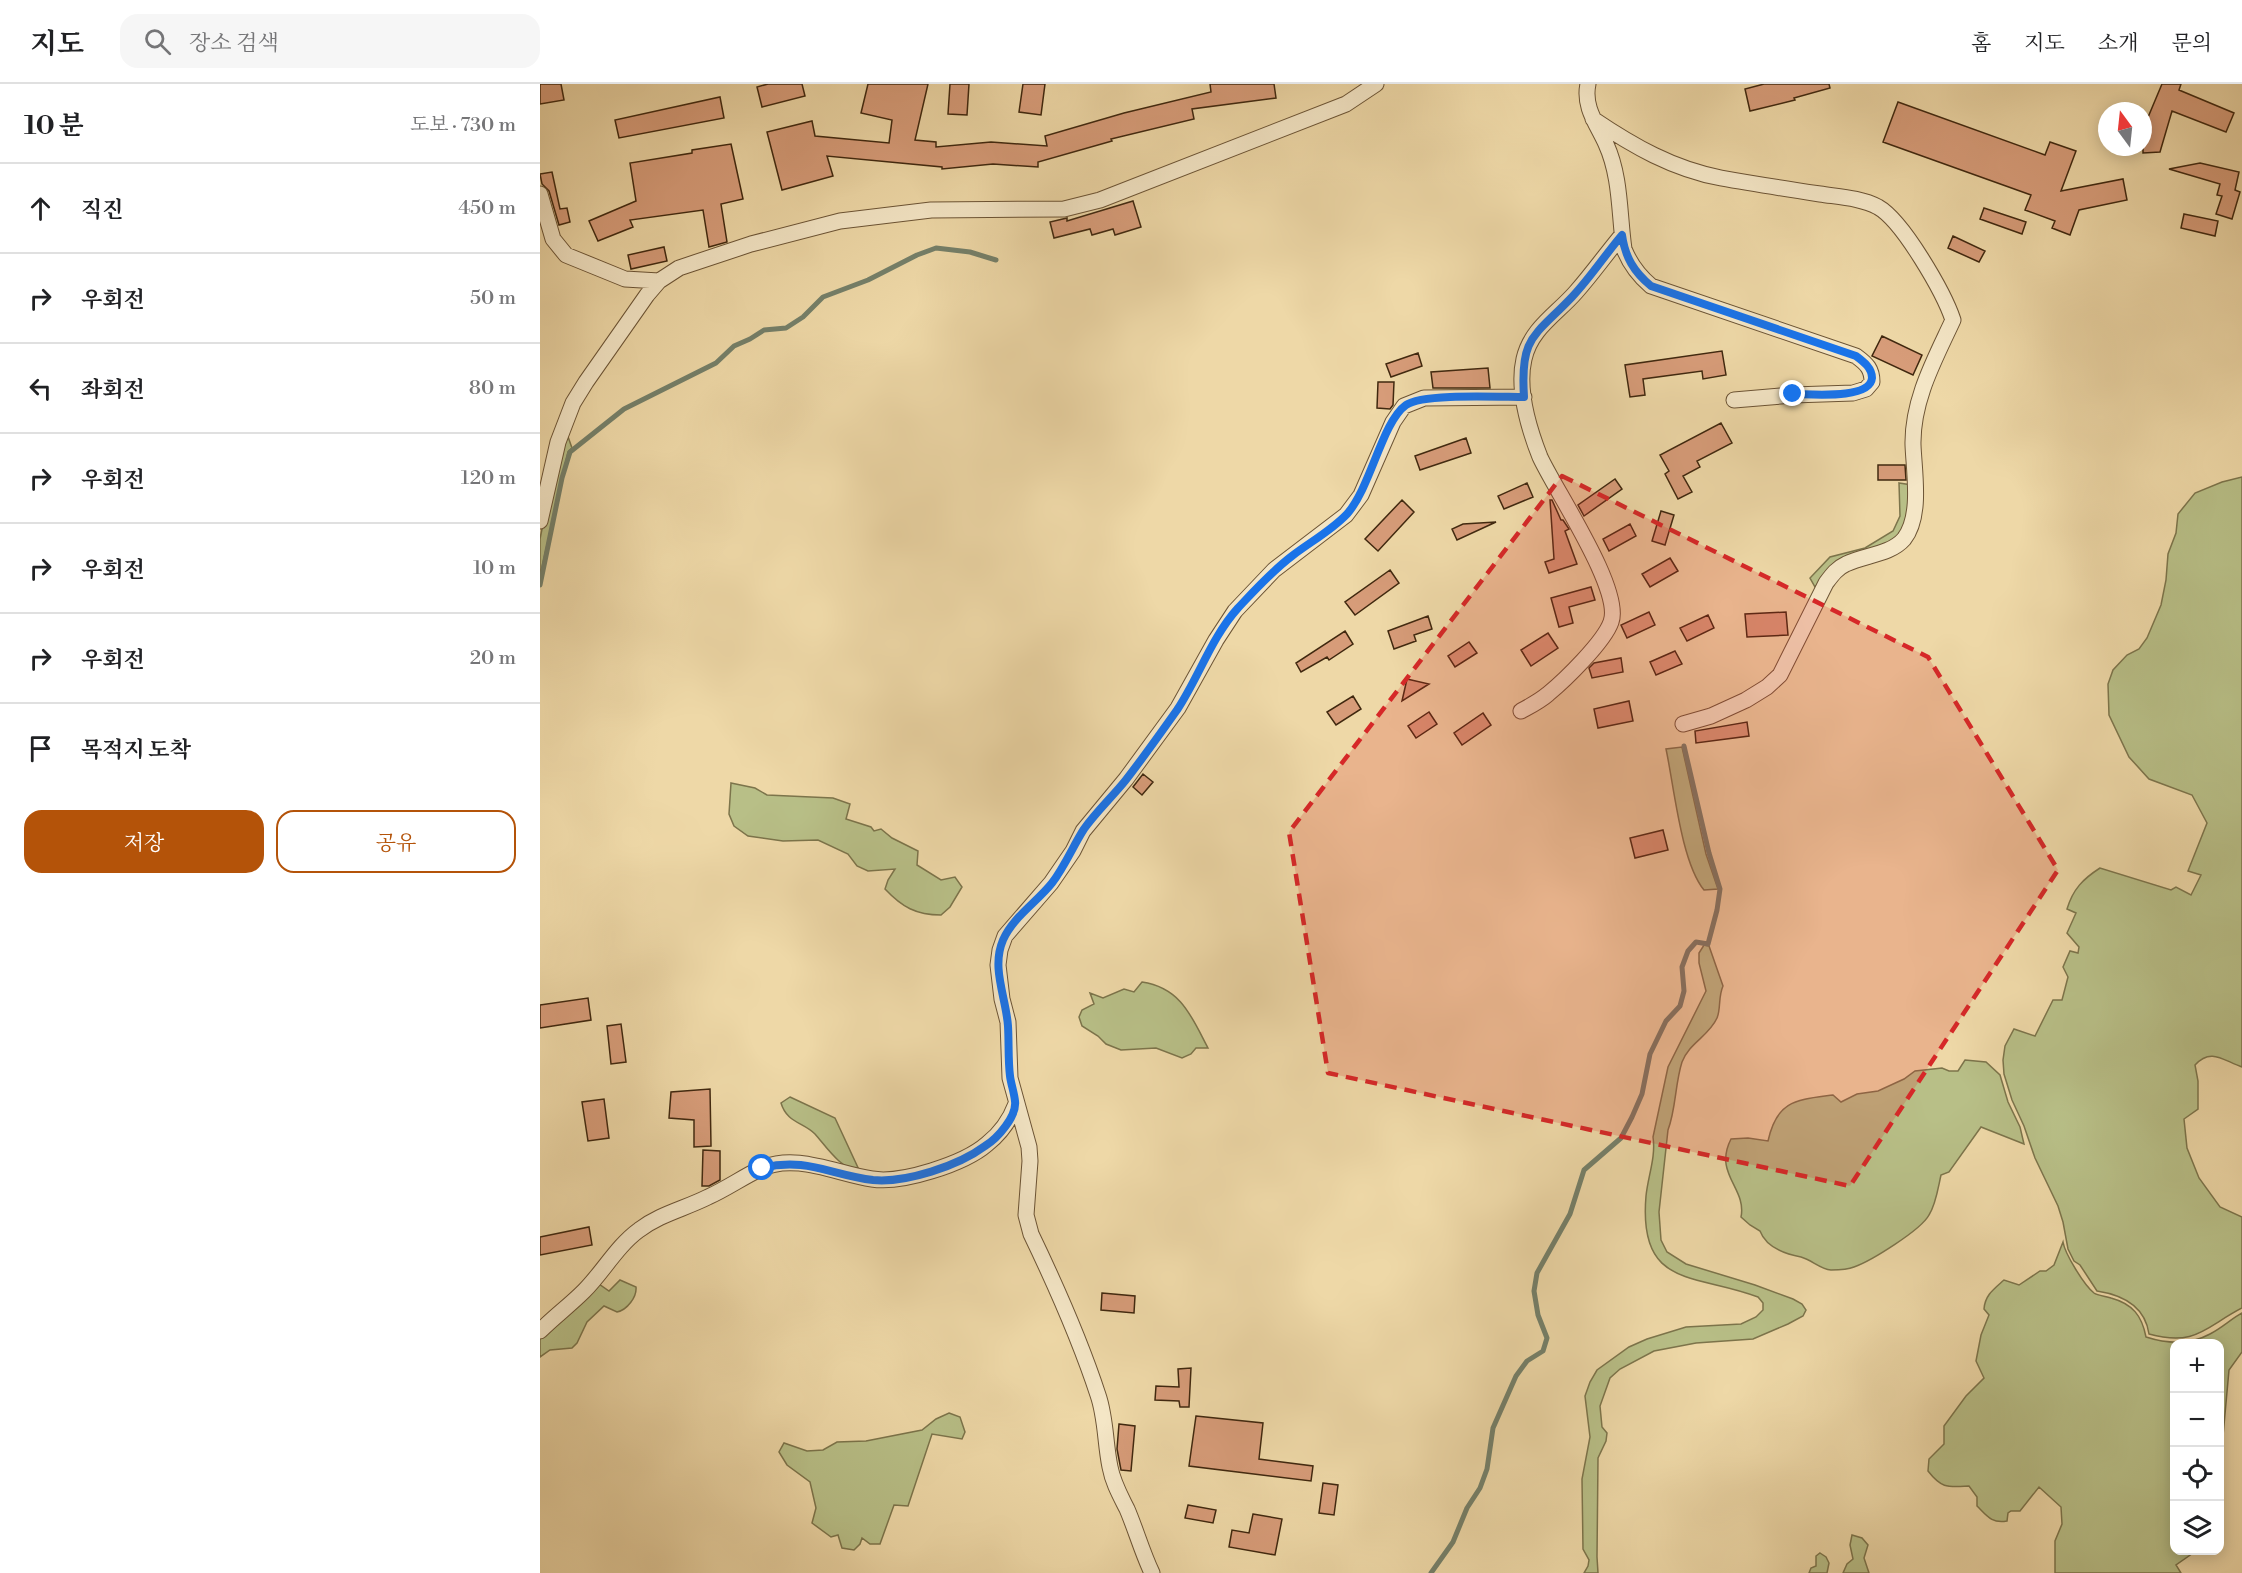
<!DOCTYPE html>
<html lang="ko">
<head>
<meta charset="utf-8">
<style>
  :root { --surface:#fff; --page:#f6f6f6; --text:#202124; --muted:#757577; --line:#e0e0e0; --accent:#b45309 }
  body { margin:0; font-family:"Libre Bodoni","Noto Serif KR",serif; background:var(--page); color:var(--text) }
  .controls { position:absolute; right:18px; bottom:18px; display:grid; overflow:hidden; border-radius:12px; box-shadow:0 3px 15px #0003 }
  .controls button { width:54px; height:54px; display:grid; place-items:center; padding:0; border:0; border-bottom:2px solid var(--line); background:var(--surface); color:var(--text); font:30px sans-serif }
  .compass { position:absolute; left:1558px; top:18px; width:54px; height:54px; border-radius:50%; background:var(--surface); box-shadow:0 3px 15px #0003; rotate:345deg }
  .stop { position:absolute; width:18px; height:18px; margin:-14px; border:4px solid #1a73e8; border-radius:50%; background:#fff }
  .stop.end { background:#1a73e8; border-color:#fff; box-shadow:0 2px 6px #0008 }
  .list { margin:0; padding:0; list-style:none }
  h2 { display:flex; justify-content:space-between; align-items:center; height:78px; margin:0; padding:0 24px; font-size:26px }
  h2 small { font-size:20px; font-weight:400; color:var(--muted) }
  .list li { display:grid; grid-template-columns:39px 1fr auto; gap:18px; align-items:center; box-sizing:border-box; height:90px; padding:0 24px; border-top:2px solid var(--line) }
  .list b { display:block; font-size:22px; white-space:nowrap }
  .list em { font-size:20px; font-style:normal; color:var(--muted) }
  .actions { display:flex; gap:12px; padding:18px 24px }
  .actions a { flex:1; padding:14px 0; border:2px solid var(--accent); border-radius:18px; text-align:center; font-size:21px; color:var(--accent) }
  .actions .main { background:var(--accent); color:#fff }
  .icon { flex:none; width:33px; height:33px; fill:none; stroke:currentColor; stroke-width:2; stroke-linecap:round; stroke-linejoin:round }
  .map { position:relative; flex:none; width:1702px; height:1489px; overflow:hidden }
  header { display:flex; align-items:center; gap:36px; box-sizing:border-box; height:84px; padding:0 30px; background:var(--surface); border-bottom:2px solid var(--line) }
  header strong { font-size:28px }
  nav { display:flex; gap:33px; margin-inline-start:auto; font-size:21px }
  .search { width:420px; height:54px; background:var(--page); display:flex; align-items:center; gap:15px; box-sizing:border-box; padding:0 21px; border-radius:18px; color:var(--muted); font-size:22px }
  main { display:flex }
  aside { flex:1; background:var(--surface) }
  .map>svg:first-child { display:block }
</style>
</head>
<body>
<header>
<strong>지도</strong>
<div class="search"><svg class="icon" aria-label="search" viewBox="0 0 24 24"><circle cx="10" cy="10" r="6"/><path d="M15 15l6 6"/></svg>장소 검색</div>
<nav><a>홈</a><a>지도</a><a>소개</a><a>문의</a></nav>
</header>
<main>
<aside>
<h2>10 분<small>도보 · 730 m</small></h2>
<ul class="list">
<li><svg class="icon" aria-label="ahead" viewBox="0 0 24 24"><path d="M12 20V5M6 11l6-6 6 6"/></svg><div><b>직진</b></div><em>450 m</em></li>
<li><svg class="icon" aria-label="right" viewBox="0 0 24 24"><path d="M7 20v-9h11M14 6l5 5-5 5"/></svg><div><b>우회전</b></div><em>50 m</em></li>
<li><svg class="icon" aria-label="left" viewBox="0 0 24 24"><path d="M17 20v-9H6M10 6l-5 5 5 5"/></svg><div><b>좌회전</b></div><em>80 m</em></li>
<li><svg class="icon" aria-label="right" viewBox="0 0 24 24"><path d="M7 20v-9h11M14 6l5 5-5 5"/></svg><div><b>우회전</b></div><em>120 m</em></li>
<li><svg class="icon" aria-label="right" viewBox="0 0 24 24"><path d="M7 20v-9h11M14 6l5 5-5 5"/></svg><div><b>우회전</b></div><em>10 m</em></li>
<li><svg class="icon" aria-label="right" viewBox="0 0 24 24"><path d="M7 20v-9h11M14 6l5 5-5 5"/></svg><div><b>우회전</b></div><em>20 m</em></li>
<li><svg class="icon" aria-label="arrive" viewBox="0 0 24 24"><path d="M6 21V4h12l-3 4 3 4H6"/></svg><div><b>목적지 도착</b></div></li>
</ul>
<div class="actions"><a class="main">저장</a><a>공유</a></div>
</aside>
<div class="map">
<svg width="1702" height="1489" viewBox="0 0 1702 1489">
  <rect width="100%" height="100%" fill="#eed8a7"/>
  <filter id="stains"><feTurbulence type="fractalNoise" baseFrequency=".00333" numOctaves="4"/><feColorMatrix values="0 0 0 0 .2 0 0 0 0 .09 0 0 0 0 .02 0 0 0 .5 -.17"/></filter>
  <radialGradient id="worn" r=".72"><stop offset=".6" stop-color="#630" stop-opacity="0"/><stop offset="1" stop-color="#630" stop-opacity=".3"/></radialGradient>
  <path fill="#b8bf87" stroke="#7c744b" stroke-width="1.5" d="M 26,347 L 32,364 L 28,368 L 0,492 L 0,455 L 14,384 Z
    M 1702,393 L 1702,983 C 1684,977 1671,963 1655,981 L 1658,997 L 1658,1025 L 1644,1035 L 1647,1064 L 1659,1094 L 1680,1123 L 1702,1133 L 1702,1224 C 1665,1243 1656,1263 1609,1250 C 1605,1222 1583,1211 1557,1207 L 1540,1181 L 1534,1177 L 1528,1165 L 1523,1138 L 1518,1122 L 1495,1074 L 1484,1042 L 1472,1016 L 1464,990 L 1463,976 L 1465,962 L 1474,945 L 1495,952 L 1513,916 L 1522,916 L 1528,893 L 1523,883 L 1530,867 L 1538,869 L 1539,863 L 1527,849 L 1536,829 L 1527,825 C 1533,805 1543,795 1560,784 L 1631,806 L 1636,803 L 1651,811 L 1661,791 L 1648,787 L 1667,739 L 1652,711 L 1609,695 L 1589,673 L 1569,631 L 1568,600 L 1573,586 L 1587,571 L 1599,565 L 1607,554 L 1621,521 L 1626,496 L 1628,470 L 1636,449 L 1638,430 L 1655,409 L 1682,398 Z
    M 1359,399 L 1372,401 L 1369,435 L 1353,459 L 1290,486 L 1275,503 L 1270,494 L 1290,473 L 1325,464 L 1353,447 L 1360,432 Z
    M 1142,663 L 1166,770 L 1178,805 L 1164,806 C 1141,778 1134,702 1126,665 Z
    M 191,699 L 215,704 L 227,711 L 293,714 L 310,720 L 306,735 L 331,743 L 334,747 L 341,745 L 352,754 L 378,767 L 377,781 L 401,796 L 415,793 L 422,803 L 410,823 L 401,831 C 376,831 362,823 345,805 L 348,796 L 355,785 L 328,787 L 317,782 L 308,770 L 278,756 L 243,757 L 208,752 L 194,742 L 189,730 Z
    M 1164,861 L 1169,862 L 1183,902 C 1178,913 1181,925 1177,934 C 1169,952 1149,959 1142,978 C 1135,1000 1136,1025 1128,1046 L 1119,1128 L 1121,1156 L 1127,1168 L 1146,1180 L 1215,1201 L 1253,1215 L 1262,1220 L 1266,1226 L 1263,1232 L 1248,1240 L 1213,1255 L 1156,1259 L 1114,1267 L 1080,1285 L 1070,1294 L 1060,1322 L 1062,1343 L 1067,1349 L 1066,1357 L 1058,1374 L 1057,1473 L 1058,1489 L 1044,1489 L 1048,1482 L 1049,1476 L 1043,1465 L 1042,1395 L 1050,1353 L 1045,1312 L 1050,1298 L 1057,1286 L 1089,1263 L 1107,1255 L 1146,1243 L 1201,1240 L 1216,1233 L 1223,1226 L 1223,1219 L 1218,1213 C 1155,1189 1098,1205 1106,1112 C 1108,1092 1116,1073 1113,1053 L 1128,983 L 1166,907 L 1159,879 L 1159,869 Z
    M 602,898 C 642,904 652,934 668,964 L 656,964 L 651,970 L 642,974 L 616,964 L 581,966 L 566,960 L 558,952 L 542,942 L 539,933 L 542,926 L 554,920 L 550,909 L 563,914 L 584,905 L 594,908 Z
    M 1425,976 L 1446,978 L 1460,991 L 1468,1018 L 1480,1043 L 1484,1060 L 1441,1043 L 1409,1088 L 1401,1091 C 1398,1104 1396,1120 1389,1131 C 1381,1146 1331,1177 1314,1183 C 1307,1186 1298,1186 1291,1186 C 1280,1185 1272,1176 1261,1173 C 1245,1170 1226,1163 1220,1147 L 1210,1141 L 1201,1133 C 1207,1104 1173,1090 1191,1055 L 1208,1054 L 1228,1057 C 1237,1016 1256,1016 1293,1011 L 1301,1018 L 1317,1010 L 1338,1007 L 1364,995 L 1375,987 L 1402,984 L 1409,987 L 1418,987 Z
    M 250,1013 L 295,1034 L 320,1088 C 300,1084 288,1065 275,1050 C 263,1038 247,1039 241,1019 Z
    M 1523,1158 C 1525,1170 1544,1201 1554,1209 C 1558,1212 1566,1212 1571,1214 C 1593,1220 1602,1232 1606,1253 C 1628,1260 1650,1261 1670,1250 C 1682,1244 1691,1235 1702,1229 L 1702,1268 L 1689,1286 L 1683,1352 L 1680,1369 L 1680,1260 L 1634,1260 L 1634,1466 L 1656,1467 L 1636,1481 L 1641,1489 L 1515,1489 L 1515,1457 L 1522,1440 L 1521,1423 L 1499,1403 L 1480,1427 L 1471,1427 L 1468,1429 L 1467,1437 C 1452,1440 1447,1432 1437,1422 L 1437,1413 L 1429,1402 C 1408,1403 1402,1405 1388,1387 L 1389,1375 L 1404,1360 L 1404,1342 L 1426,1312 L 1444,1294 L 1436,1277 L 1441,1251 L 1449,1231 L 1444,1225 C 1445,1211 1454,1205 1464,1196 L 1479,1201 L 1500,1187 L 1506,1187 L 1514,1181 Z
    M 80,1196 L 96,1203 C 97,1213 87,1226 77,1228 L 64,1222 L 47,1238 L 37,1259 L 32,1264 L 10,1266 L 0,1273 L 0,1250 L 56,1198 L 69,1207 Z
    M 409,1329 L 420,1333 L 425,1348 L 422,1355 L 392,1350 L 368,1422 L 354,1421 L 340,1460 L 330,1460 L 322,1454 L 320,1460 L 314,1466 L 302,1464 L 298,1451 L 291,1453 L 272,1439 L 276,1424 L 270,1398 L 247,1381 L 239,1368 L 244,1359 L 267,1367 L 283,1366 L 297,1358 L 326,1357 L 382,1346 L 396,1335 Z
    M 1312,1451 L 1322,1454 L 1328,1461 L 1324,1474 L 1329,1489 L 1303,1489 L 1307,1480 L 1313,1475 L 1310,1461 Z
    M 1280,1469 L 1286,1473 L 1289,1479 L 1287,1489 L 1269,1489 L 1271,1484 L 1276,1482 L 1276,1472 Z"/>
  <g fill="none" stroke-linecap="round" stroke-linejoin="round">
    <path stroke="#75806a" stroke-width="5" d="M 0,501 L 22,394 L 30,368 L 84,325 L 176,279 L 194,262 L 210,255 L 224,246 L 246,244 L 263,233 L 283,213 L 328,196 L 377,171 L 396,164 L 430,168 L 456,176
      M 891,1489 L 913,1458 L 927,1424 L 940,1404 L 947,1385 L 953,1344 L 976,1292 L 987,1277 L 1003,1267 L 1007,1254 L 998,1231 L 994,1207 L 997,1189 L 1030,1130 L 1044,1086 L 1081,1054 L 1092,1033 L 1102,1010 L 1110,970 L 1126,937 L 1140,922 L 1144,907 L 1142,883 L 1148,867 L 1156,858 L 1168,860 L 1177,826 L 1180,805 L 1169,769 L 1144,662"/>
  </g>
  <path fill="#d79c79" stroke="#40280f" stroke-width="1.5" d="M 0,0 L 21,0 L 24,16 L 0,20 Z
    M 228,0 L 262,0 L 265,12 L 222,23 L 217,3 Z
    M 328,0 L 388,0 L 375,56 L 396,58 L 396,63 L 451,58 L 507,62 L 505,52 L 584,29 L 671,8 L 670,0 L 734,0 L 736,14 L 652,25 L 654,35 L 571,55 L 572,57 L 498,78 L 498,83 L 453,80 L 402,85 L 402,83 L 287,72 L 293,92 L 242,106 L 227,48 L 272,37 L 275,52 L 349,59 L 352,36 L 321,29 Z
    M 410,0 L 429,0 L 427,31 L 408,30 Z
    M 483,0 L 505,0 L 501,31 L 479,28 Z
    M 1224,0 L 1289,0 L 1290,4 L 1254,14 L 1255,16 L 1210,27 L 1205,5 Z
    M 1622,0 L 1641,0 L 1639,6 L 1694,29 L 1686,48 L 1632,27 L 1620,68 L 1603,69 L 1603,37 L 1606,38 Z
    M 180,13 L 184,34 L 79,54 L 75,36 Z
    M 1358,18 L 1505,71 L 1510,58 L 1536,67 L 1521,107 L 1583,95 L 1587,116 L 1539,126 L 1530,151 L 1512,144 L 1515,137 L 1485,126 L 1491,111 L 1343,58 Z
    M 191,60 L 203,115 L 181,120 L 187,158 L 169,163 L 163,126 L 90,136 L 93,143 L 58,157 L 49,137 L 96,117 L 90,79 L 152,69 L 152,66 Z
    M 1660,79 L 1699,88 L 1695,106 L 1700,108 L 1692,135 L 1676,130 L 1682,112 L 1677,111 L 1680,100 L 1629,85 Z
    M 12,88 L 20,125 L 27,124 L 30,138 L 19,141 L 9,107 L 2,100 L 0,90 Z
    M 593,117 L 601,143 L 575,151 L 573,145 L 552,151 L 550,145 L 514,154 L 510,138 L 527,134 L 527,137 Z
    M 1444,124 L 1486,138 L 1482,150 L 1440,135 Z
    M 1644,130 L 1678,137 L 1675,152 L 1641,144 Z
    M 1413,152 L 1445,167 L 1439,178 L 1408,164 Z
    M 124,163 L 127,177 L 91,185 L 88,171 Z
    M 1342,252 L 1382,271 L 1373,291 L 1332,272 Z
    M 1182,267 L 1186,291 L 1163,295 L 1162,287 L 1103,295 L 1105,311 L 1090,313 L 1085,281 Z
    M 878,269 L 882,282 L 851,293 L 846,280 Z
    M 948,284 L 950,304 L 893,304 L 891,288 Z
    M 838,298 L 854,298 L 853,321 L 850,325 L 837,324 Z
    M 1181,339 L 1192,359 L 1157,377 L 1160,383 L 1143,392 L 1152,408 L 1138,415 L 1125,390 L 1129,387 L 1120,371 Z
    M 926,354 L 931,369 L 880,386 L 875,372 Z
    M 1338,381 L 1365,381 L 1366,396 L 1338,396 Z
    M 1075,395 L 1082,405 L 1044,432 L 1038,421 Z
    M 987,399 L 993,413 L 964,425 L 958,412 Z
    M 862,416 L 874,428 L 838,467 L 825,455 Z
    M 1010,416 L 1012,416 L 1021,436 L 1023,436 L 1029,445 L 1025,447 L 1037,480 L 1009,489 L 1005,478 L 1014,475 Z
    M 1121,427 L 1134,431 L 1125,461 L 1112,457 Z
    M 956,438 L 917,456 L 912,445 L 923,440 Z
    M 1090,440 L 1096,452 L 1069,467 L 1063,455 Z
    M 1130,474 L 1138,487 L 1110,503 L 1102,490 Z
    M 850,486 L 859,499 L 815,531 L 805,518 Z
    M 1051,503 L 1055,516 L 1029,523 L 1033,539 L 1019,543 L 1011,514 Z
    M 1109,528 L 1115,541 L 1087,554 L 1081,541 Z
    M 1246,528 L 1248,551 L 1207,553 L 1205,530 Z
    M 1168,531 L 1174,544 L 1147,557 L 1140,544 Z
    M 888,532 L 892,545 L 874,551 L 876,557 L 854,565 L 848,547 Z
    M 805,547 L 813,560 L 789,576 L 787,573 L 761,588 L 756,579 Z
    M 1008,549 L 1018,564 L 991,582 L 981,566 Z
    M 929,558 L 937,569 L 915,583 L 908,572 Z
    M 1135,567 L 1142,580 L 1116,591 L 1110,578 Z
    M 1081,574 L 1083,588 L 1052,594 L 1049,584 L 1054,579 Z
    M 867,595 L 889,600 L 862,617 Z
    M 813,612 L 821,625 L 796,641 L 787,628 Z
    M 1089,617 L 1093,637 L 1058,644 L 1054,625 Z
    M 889,628 L 897,640 L 876,654 L 868,642 Z
    M 943,629 L 951,641 L 922,661 L 914,649 Z
    M 1207,638 L 1209,652 L 1156,659 L 1155,647 Z
    M 603,690 L 613,698 L 602,711 L 593,703 Z
    M 1123,746 L 1128,766 L 1095,774 L 1090,754 Z
    M 48,914 L 51,936 L 0,944 L 0,921 Z
    M 81,940 L 86,978 L 71,980 L 67,942 Z
    M 170,1005 L 171,1062 L 154,1063 L 154,1036 L 129,1034 L 131,1008 Z
    M 64,1015 L 69,1054 L 48,1057 L 42,1018 Z
    M 163,1066 L 180,1067 L 180,1096 L 169,1102 L 162,1102 Z
    M 49,1143 L 52,1161 L 0,1171 L 0,1153 Z
    M 562,1209 L 595,1212 L 594,1229 L 561,1226 Z
    M 651,1284 L 649,1323 L 640,1323 L 639,1317 L 615,1316 L 616,1302 L 639,1303 L 638,1285 Z
    M 656,1332 L 723,1339 L 719,1375 L 773,1382 L 771,1397 L 649,1382 Z
    M 579,1340 L 595,1342 L 591,1387 L 581,1386 L 577,1365 Z
    M 783,1399 L 798,1401 L 794,1431 L 779,1429 Z
    M 648,1421 L 676,1426 L 673,1439 L 645,1434 Z
    M 713,1430 L 742,1435 L 735,1471 L 689,1463 L 692,1446 L 709,1449 Z"/>
  <g fill="none" stroke-linecap="round" stroke-linejoin="round">
    <g stroke="#6c5435" stroke-width="17">
      <path id="street" d="M 1048,0 C 1043,23 1057,40 1066,60 C 1081,93 1079,130 1084,165 C 1090,180 1098,191 1111,202 L 1316,272 C 1327,280 1332,285 1332,298 L 1326,305 L 1313,309 L 1253,311 L 1194,316
        M 1053,35 C 1093,62 1133,85 1181,94 C 1214,100 1247,105 1280,110 C 1300,113 1321,114 1338,123 C 1363,137 1404,209 1413,236 C 1395,275 1372,316 1373,361 C 1374,388 1382,432 1364,455 C 1350,471 1324,471 1306,480 C 1297,484 1292,491 1286,499 L 1240,591 L 1227,603 L 1206,616 L 1171,632 L 1143,640
        M 0,110 L 13,155 L 26,171 L 85,195 L 119,197
        M 0,437 L 18,358 L 33,319 L 46,298 L 107,211 L 119,197 L 139,184 L 211,160 L 300,137 L 391,126 L 524,125 L 560,116 L 806,20 L 836,0
        M 981,627 C 990,622 1000,617 1008,610 C 1025,596 1064,558 1071,538 C 1083,506 1015,406 1000,373 C 989,345 977,305 984,275 C 991,244 1017,230 1036,208 C 1052,190 1066,170 1082,151
        M 0,1247 C 14,1233 30,1221 44,1207 C 63,1188 77,1162 99,1146 C 120,1130 144,1125 168,1113 C 186,1105 203,1093 220,1085 C 255,1068 297,1090 332,1095 C 361,1100 424,1080 447,1060 C 461,1049 470,1036 476,1020
        M 612,1489 C 602,1468 596,1446 587,1425 C 580,1411 573,1399 570,1383 C 565,1359 566,1334 558,1311 C 540,1256 516,1202 491,1150 L 486,1131 L 490,1077 L 489,1063 L 470,994 L 468,938 L 462,915 L 458,881 L 460,866 L 465,852 L 511,799 L 533,767 L 543,747 L 586,695 L 638,624 L 676,556 L 695,527 L 734,486 L 806,431 L 821,411 L 853,338 L 864,322 L 884,314 L 984,313"/>
    </g>
    <use href="#street" stroke="#f4e6c6" stroke-width="15"/>
  </g>
  <g fill="none" stroke-linecap="round" stroke-linejoin="round">
    <path stroke="#1a73e8" stroke-width="8" d="M 222,1084 C 266,1073 291,1091 333,1096 C 366,1099 418,1082 445,1062 C 458,1054 477,1032 475,1017 C 474,1008 471,1000 470,992 C 468,976 469,959 468,942 C 466,913 451,884 463,856 C 473,833 497,818 512,799 C 525,782 533,762 544,745 C 556,728 572,713 585,697 C 603,674 620,650 637,626 C 659,593 671,554 698,524 C 715,506 732,487 752,472 C 770,458 791,447 807,430 C 831,403 842,338 866,321 C 882,309 960,313 984,313 C 980,252 994,253 1032,213 C 1050,194 1065,171 1082,151 C 1085,173 1094,188 1111,202 L 1316,272 C 1324,278 1332,284 1332,294 C 1330,316 1270,310 1253,310"/>
  </g>
  <path fill="#d62828" fill-opacity="0.2" stroke="#d62828" stroke-width="4.5" stroke-dasharray="12 8" stroke-linejoin="round" d="M 1022,392 L 1388,573 L 1518,786 L 1310,1102 L 788,989 L 749,748 Z"/>
  <rect width="100%" height="100%" filter="url(#stains)"/>
  <rect width="100%" height="100%" fill="url(#worn)"/>
</svg>
<div class="controls">
<button>+</button>
<button>−</button>
<button><svg class="icon" aria-label="locate" viewBox="0 0 24 24"><circle cx="12" cy="12" r="6"/><path d="M12 2v4M12 18v4M2 12h4M18 12h4"/></svg></button>
<button><svg class="icon" aria-label="layers" viewBox="0 0 24 24"><path d="M12 4l9 5-9 5-9-5zM3 14l9 5 9-5"/></svg></button>
</div>
<svg class="compass" viewBox="-18 -18 36 36"><path d="M0-13l5 13h-10z" fill="#e53935"/><path d="M0 13l5-13h-10z" fill="#757577"/></svg>
<div class="stop" style="left:222px;top:1084px"></div>
<div class="stop end" style="left:1253px;top:310px"></div>
</div>
</main>
</body>
</html>
